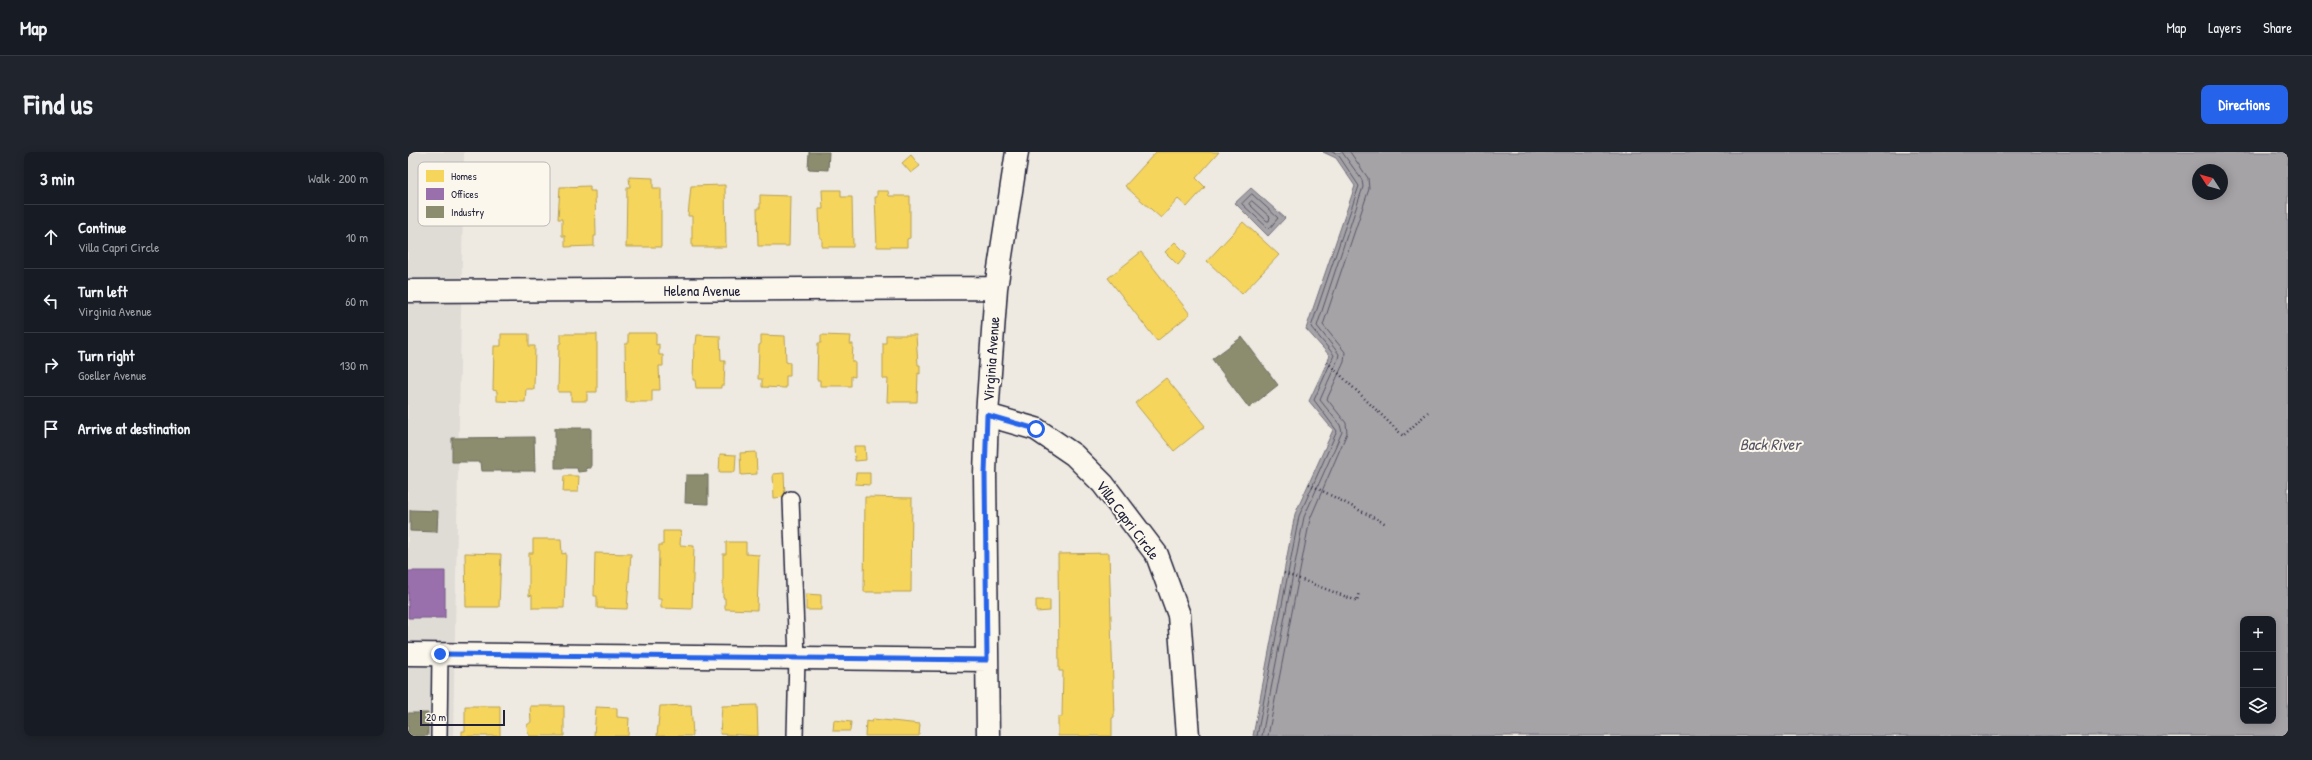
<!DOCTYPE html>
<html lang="en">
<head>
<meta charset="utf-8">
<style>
  :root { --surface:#171b24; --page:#20242c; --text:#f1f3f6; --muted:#9ea1a6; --line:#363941; --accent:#2563eb }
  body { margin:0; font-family:"Patrick Hand",sans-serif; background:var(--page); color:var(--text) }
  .controls { position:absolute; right:12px; bottom:12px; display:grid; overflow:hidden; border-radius:8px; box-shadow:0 2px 10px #0003 }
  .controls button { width:36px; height:36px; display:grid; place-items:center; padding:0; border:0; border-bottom:1px solid var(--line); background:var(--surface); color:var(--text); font:20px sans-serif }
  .compass { position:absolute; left:1784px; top:12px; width:36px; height:36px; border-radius:50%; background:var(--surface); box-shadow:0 2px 10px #0003; rotate:306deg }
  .scale { position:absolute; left:12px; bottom:10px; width:85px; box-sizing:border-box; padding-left:4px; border:2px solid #22223b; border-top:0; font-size:11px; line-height:14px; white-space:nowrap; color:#22223b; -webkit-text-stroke:3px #fbf7ec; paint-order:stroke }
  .stop { position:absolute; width:12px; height:12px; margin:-9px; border:3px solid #2563eb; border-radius:50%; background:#fff }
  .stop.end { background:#2563eb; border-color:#fff; box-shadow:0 1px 4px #0008 }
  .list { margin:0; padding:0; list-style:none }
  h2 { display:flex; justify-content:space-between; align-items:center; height:52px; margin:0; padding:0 16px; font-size:17px }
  h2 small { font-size:13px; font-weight:400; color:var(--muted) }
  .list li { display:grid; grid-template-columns:26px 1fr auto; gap:12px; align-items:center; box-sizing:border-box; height:64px; padding:0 16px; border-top:1px solid var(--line) }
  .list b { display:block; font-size:15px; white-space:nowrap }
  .list p { margin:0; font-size:13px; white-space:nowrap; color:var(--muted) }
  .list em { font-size:13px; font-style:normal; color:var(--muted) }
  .icon { flex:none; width:22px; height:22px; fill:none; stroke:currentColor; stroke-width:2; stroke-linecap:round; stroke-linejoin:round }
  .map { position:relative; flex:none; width:1880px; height:584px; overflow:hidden; border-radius:8px }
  header { display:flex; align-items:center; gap:24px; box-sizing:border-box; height:56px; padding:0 20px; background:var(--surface); border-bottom:1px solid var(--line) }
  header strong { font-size:19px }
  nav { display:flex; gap:22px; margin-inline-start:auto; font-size:14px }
  .intro { display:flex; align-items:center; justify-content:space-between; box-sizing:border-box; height:96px; padding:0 24px }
  h1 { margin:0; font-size:28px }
  .button { padding:10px 18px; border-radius:8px; background:var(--accent); color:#fff; font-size:14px; font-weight:700 }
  main { display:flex; gap:24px; padding:0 24px }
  aside { flex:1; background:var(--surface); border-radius:8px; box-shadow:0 2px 10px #0003 }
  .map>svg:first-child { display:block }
</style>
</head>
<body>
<header>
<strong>Map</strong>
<nav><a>Map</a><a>Layers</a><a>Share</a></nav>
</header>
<div class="intro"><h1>Find us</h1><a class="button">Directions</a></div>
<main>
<aside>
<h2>3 min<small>Walk · 200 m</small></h2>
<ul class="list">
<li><svg class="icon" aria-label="ahead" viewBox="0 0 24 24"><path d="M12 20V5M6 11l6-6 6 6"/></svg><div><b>Continue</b><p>Villa Capri Circle</p></div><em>10 m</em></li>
<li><svg class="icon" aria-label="left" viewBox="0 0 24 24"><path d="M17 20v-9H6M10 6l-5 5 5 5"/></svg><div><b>Turn left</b><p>Virginia Avenue</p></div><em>60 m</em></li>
<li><svg class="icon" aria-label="right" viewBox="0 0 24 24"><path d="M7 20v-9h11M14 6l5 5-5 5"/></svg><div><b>Turn right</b><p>Goeller Avenue</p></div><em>130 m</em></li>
<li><svg class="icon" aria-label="arrive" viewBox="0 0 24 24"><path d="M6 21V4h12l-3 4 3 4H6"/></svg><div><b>Arrive at destination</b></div></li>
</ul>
</aside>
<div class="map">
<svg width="1880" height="584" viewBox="0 0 1880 584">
  <rect width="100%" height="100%" fill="#eeeae2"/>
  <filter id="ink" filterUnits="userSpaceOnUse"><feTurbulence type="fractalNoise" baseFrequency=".025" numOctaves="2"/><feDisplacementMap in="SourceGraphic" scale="8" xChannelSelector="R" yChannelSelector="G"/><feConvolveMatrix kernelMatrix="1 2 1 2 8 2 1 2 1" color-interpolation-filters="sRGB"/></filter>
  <g filter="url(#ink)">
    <path fill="#dfdbd5" d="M 0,0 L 56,0 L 45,584 L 0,584 Z"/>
    <path fill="#a6a3a7" stroke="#716f7c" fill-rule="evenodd" d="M 915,0 L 1880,0 L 1880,584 L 845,584 L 887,362 L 925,278 L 901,249 L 922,204 L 898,177 L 947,34 L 928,6 ZM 1790,18 L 1814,18 L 1814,42 L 1790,42 ZM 1835,467 L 1865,467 L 1865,569 L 1835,569 Z
      M 843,36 L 877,66 L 860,84 L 827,51 Z"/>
    <path fill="#f6d55c" stroke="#b69f52" d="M 748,0 L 811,0 L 788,26 L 797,35 L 779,55 L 770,47 L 753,66 L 717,34 Z
      M 503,3 L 512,14 L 503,21 L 494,11 Z
      M 221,25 L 245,26 L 245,36 L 253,36 L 253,95 L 218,95 L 219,35 L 222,35 Z
      M 317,33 L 318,95 L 284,95 L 284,64 L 280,64 L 283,34 Z
      M 182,34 L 182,39 L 187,39 L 188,84 L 186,84 L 186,94 L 157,95 L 157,84 L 154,84 L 154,67 L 150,67 L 152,35 Z
      M 414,38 L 433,38 L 433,45 L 444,45 L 445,95 L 414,95 L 414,86 L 412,86 L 411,57 L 415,57 Z
      M 469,39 L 480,39 L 481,44 L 502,44 L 502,86 L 499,87 L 499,95 L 469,95 L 467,45 L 469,45 Z
      M 352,43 L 382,44 L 381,94 L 350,94 L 349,56 L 352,56 Z
      M 835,70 L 871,103 L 834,142 L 799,109 Z
      M 767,90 L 779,102 L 770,113 L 757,100 Z
      M 733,100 L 782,162 L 749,189 L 700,126 Z
      M 220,181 L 248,181 L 248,193 L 251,192 L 251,203 L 255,203 L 255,214 L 251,214 L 252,238 L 244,238 L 244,250 L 218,250 L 217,192 L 220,192 Z
      M 93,182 L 121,182 L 121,194 L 127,194 L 126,237 L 118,237 L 117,250 L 89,249 L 89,239 L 85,238 L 86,194 L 93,194 Z
      M 153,182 L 189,182 L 189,240 L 179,240 L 179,249 L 163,249 L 163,240 L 150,240 L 151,192 L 153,191 Z
      M 289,183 L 312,184 L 313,209 L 317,209 L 316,233 L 313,233 L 313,236 L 288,236 L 287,228 L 285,228 L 286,192 L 288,192 Z
      M 353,183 L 377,184 L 378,210 L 382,211 L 382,224 L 378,224 L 378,236 L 354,235 L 354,227 L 350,227 L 351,193 L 353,192 Z
      M 413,183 L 443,184 L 442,192 L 445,192 L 444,210 L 447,210 L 447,225 L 443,224 L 443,234 L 412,234 L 412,228 L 409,228 L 410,191 L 413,191 Z
      M 478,183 L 508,183 L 510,213 L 512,213 L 512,222 L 510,221 L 509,250 L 479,250 L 480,227 L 475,227 L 475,191 L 478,191 Z
      M 758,226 L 797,274 L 766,299 L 727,251 Z
      M 446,294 L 457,294 L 458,308 L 447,309 Z
      M 348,300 L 349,322 L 333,323 L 332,301 Z
      M 312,302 L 328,303 L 327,320 L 311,320 Z
      M 376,321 L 377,345 L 366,346 L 365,322 Z
      M 448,321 L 462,321 L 462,333 L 447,332 Z
      M 156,324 L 171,324 L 170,340 L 155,340 Z
      M 457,345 L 504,346 L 503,440 L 456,440 Z
      M 255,379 L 273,379 L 272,393 L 286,394 L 284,457 L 253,456 L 253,447 L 250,447 L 251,393 L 255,393 Z
      M 125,387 L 153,387 L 154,402 L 158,401 L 156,456 L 124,456 L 124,443 L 121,444 L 121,401 L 125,401 Z
      M 318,390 L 338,390 L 338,402 L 351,403 L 349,458 L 317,457 L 317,446 L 315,446 L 315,402 L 318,402 Z
      M 57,401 L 93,402 L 91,455 L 58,455 Z
      M 187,401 L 223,402 L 219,457 L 189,456 L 189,444 L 186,444 Z
      M 701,401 L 706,565 L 704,566 L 704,584 L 650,584 L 650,565 L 654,565 L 655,519 L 651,519 L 650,402 Z
      M 398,442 L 413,443 L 413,458 L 398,458 Z
      M 628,448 L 642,448 L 642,459 L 628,460 Z
      M 283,553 L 285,584 L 249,584 L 252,554 Z
      M 349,553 L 350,584 L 312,582 L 314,554 Z
      M 57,554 L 92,554 L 92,584 L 54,584 L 54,579 L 57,579 Z
      M 122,554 L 156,554 L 156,584 L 122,584 L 120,581 L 119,573 L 123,570 Z
      M 188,555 L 209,556 L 209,565 L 221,566 L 220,584 L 186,584 Z
      M 465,567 L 512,572 L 511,584 L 457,584 L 458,569 L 464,570 Z
      M 426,568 L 443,570 L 442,579 L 425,579 Z"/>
    <path fill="#9970ab" stroke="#755989" d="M 0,419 L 37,419 L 37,466 L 0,466 Z"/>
    <path fill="#8c8c6e" stroke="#6c6c5f" d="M 401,0 L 421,0 L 420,18 L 400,17 Z
      M 834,185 L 870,233 L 841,256 L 804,207 Z
      M 147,276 L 183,276 L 183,316 L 178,316 L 179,319 L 170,320 L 169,316 L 147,316 Z
      M 126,285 L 127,319 L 74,319 L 73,310 L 44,310 L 44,286 Z
      M 278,323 L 300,323 L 300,352 L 277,351 Z
      M 2,358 L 30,359 L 29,380 L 2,379 Z
      M 0,561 L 20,561 L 20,584 L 0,584 Z"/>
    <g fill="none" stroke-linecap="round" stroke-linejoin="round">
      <path stroke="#575666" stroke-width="1" d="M 844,42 L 870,66 L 861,77 L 834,52 Z
        M 844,49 L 862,65 L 861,69 L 859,69 L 841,52 Z
        M 849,584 L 891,364 L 929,279 L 906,248 L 926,203 L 903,175 L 951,34 L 931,4 L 924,0
        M 854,584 L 896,365 L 934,280 L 932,273 L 912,248 L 930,207 L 931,202 L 909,174 L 955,35 L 954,28 L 934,0
        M 860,584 L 902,367 L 939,281 L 938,271 L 919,247 L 936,210 L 937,200 L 915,173 L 961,37 L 960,26 L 942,0"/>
      <g stroke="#22223b" stroke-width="18">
        <path id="service" d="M 383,347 L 389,506 L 387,584
          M 31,584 L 32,502"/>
      </g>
      <g stroke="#22223b" stroke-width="25">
        <path id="minor" d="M 0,139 L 588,136
          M 579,263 L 628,277 L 666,303 L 695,332 L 749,403 L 771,463 L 780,584
          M 0,502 L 579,508
          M 580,584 L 577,322 L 579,263 L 588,136 L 609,0"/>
      </g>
      <path stroke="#22223b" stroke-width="2.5" stroke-dasharray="1 3" stroke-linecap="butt" d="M 919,210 L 995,284 L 1020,260
        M 901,332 L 978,372
        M 876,421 L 949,449 L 951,440"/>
      <use href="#service" stroke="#fbf7ec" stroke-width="15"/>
      <use href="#minor" stroke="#fbf7ec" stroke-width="22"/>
    </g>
  </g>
  <g fill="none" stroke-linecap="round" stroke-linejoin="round" filter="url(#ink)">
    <path stroke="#2563eb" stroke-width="5" d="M 32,502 L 579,508 L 577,322 L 579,263 L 628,277"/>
  </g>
  <g text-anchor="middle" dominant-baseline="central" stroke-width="4" stroke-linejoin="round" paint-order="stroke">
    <g font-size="15" fill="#22223b" stroke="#fbf7ec">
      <text x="294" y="138">Helena Avenue</text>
      <text transform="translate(583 207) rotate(-86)">Virginia Avenue</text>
      <text transform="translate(720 368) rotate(53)">Villa Capri Circle</text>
    </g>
    <g font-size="16" font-style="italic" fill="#575666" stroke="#fbf7ec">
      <text x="1362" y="292">Back River</text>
    </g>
  </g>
  <rect x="10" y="10" width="132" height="64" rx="6" fill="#fbf7ec" stroke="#bab7b7" stroke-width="1"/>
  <rect x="18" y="18" width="18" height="12" fill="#f6d55c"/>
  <rect x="18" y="36" width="18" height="12" fill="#9970ab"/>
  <rect x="18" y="54" width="18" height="12" fill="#8c8c6e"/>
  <g font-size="11" fill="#22223b">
    <text x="43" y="28">Homes</text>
    <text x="43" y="46">Offices</text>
    <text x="43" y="64">Industry</text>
  </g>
</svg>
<div class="controls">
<button>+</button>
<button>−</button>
<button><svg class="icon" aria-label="layers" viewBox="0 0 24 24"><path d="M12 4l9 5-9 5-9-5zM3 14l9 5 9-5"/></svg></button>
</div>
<svg class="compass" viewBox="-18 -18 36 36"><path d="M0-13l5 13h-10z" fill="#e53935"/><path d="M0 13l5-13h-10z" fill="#9ea1a6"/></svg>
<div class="scale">20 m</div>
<div class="stop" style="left:628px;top:277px"></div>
<div class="stop end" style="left:32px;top:502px"></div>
</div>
</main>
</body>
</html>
